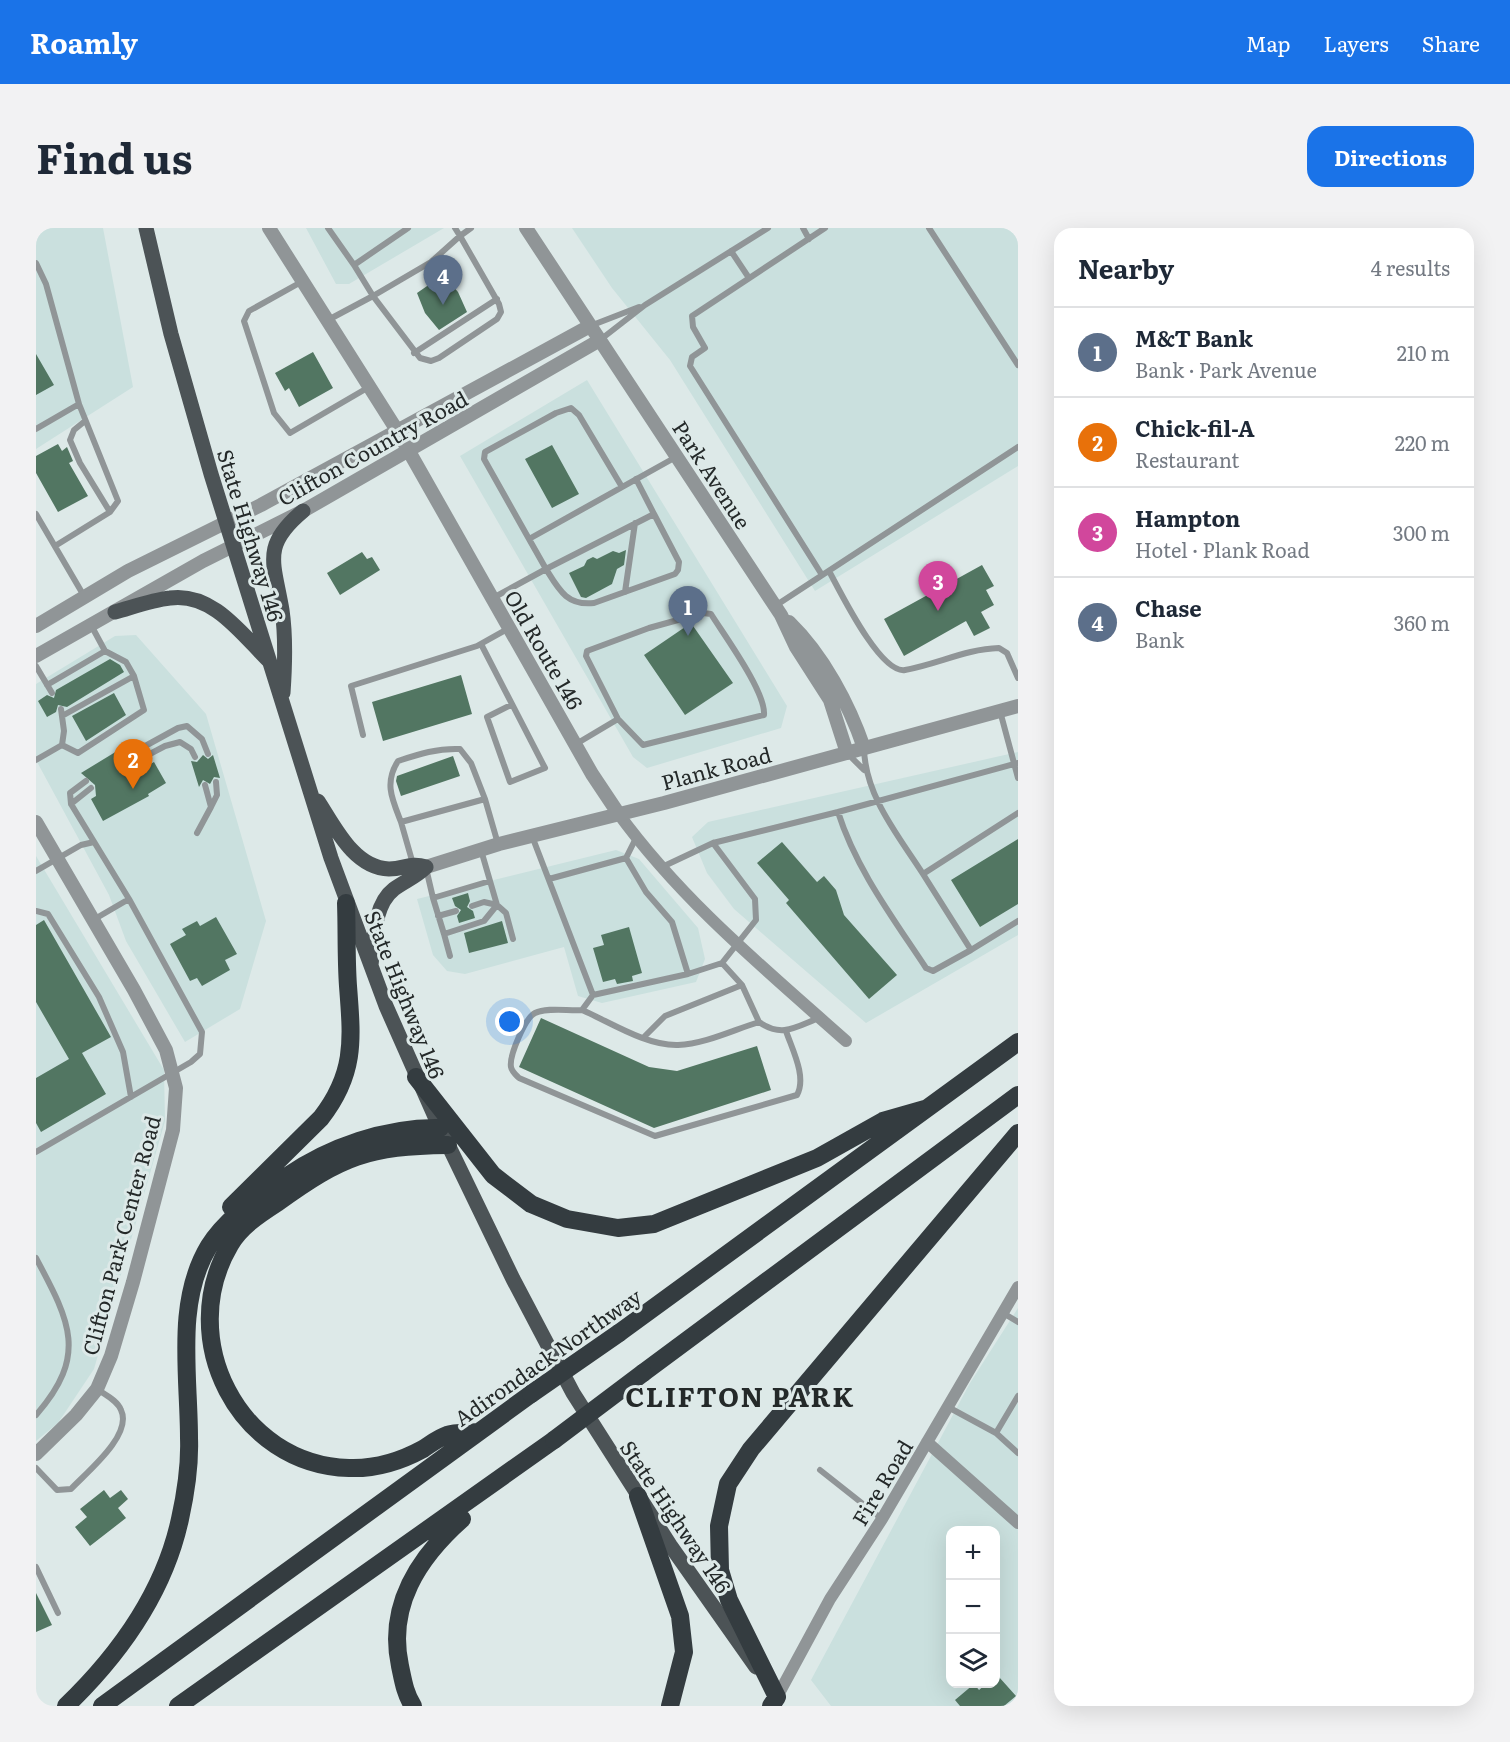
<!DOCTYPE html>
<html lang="en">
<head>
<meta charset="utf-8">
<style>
  :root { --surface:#fff; --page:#f2f2f3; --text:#1f2937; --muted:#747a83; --line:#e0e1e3; --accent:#1a73e8 }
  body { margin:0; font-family:Literata,serif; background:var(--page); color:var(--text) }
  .controls { position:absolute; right:18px; bottom:18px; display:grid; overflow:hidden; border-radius:12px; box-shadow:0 6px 24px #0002 }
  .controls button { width:54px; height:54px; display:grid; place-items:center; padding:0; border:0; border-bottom:2px solid var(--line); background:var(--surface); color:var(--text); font:30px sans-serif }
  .you { position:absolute; left:474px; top:794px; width:21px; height:21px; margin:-15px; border:4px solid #fff; border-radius:50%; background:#1a73e8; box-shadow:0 0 0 9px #1a73e833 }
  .badge { display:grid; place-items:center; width:39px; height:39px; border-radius:50%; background:var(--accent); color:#fff; font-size:20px; font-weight:700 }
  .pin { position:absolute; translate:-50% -50px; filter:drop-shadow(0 2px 3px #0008) }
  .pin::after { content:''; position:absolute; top:32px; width:21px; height:18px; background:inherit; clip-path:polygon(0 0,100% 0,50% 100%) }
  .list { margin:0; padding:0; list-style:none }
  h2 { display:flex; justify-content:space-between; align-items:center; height:78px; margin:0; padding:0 24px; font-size:26px }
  h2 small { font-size:20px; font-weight:400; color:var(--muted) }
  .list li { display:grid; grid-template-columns:39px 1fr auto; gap:18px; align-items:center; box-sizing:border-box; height:90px; padding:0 24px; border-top:2px solid var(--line) }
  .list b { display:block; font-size:22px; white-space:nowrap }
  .list p { margin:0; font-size:20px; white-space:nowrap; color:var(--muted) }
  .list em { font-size:20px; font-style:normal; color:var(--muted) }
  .icon { flex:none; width:33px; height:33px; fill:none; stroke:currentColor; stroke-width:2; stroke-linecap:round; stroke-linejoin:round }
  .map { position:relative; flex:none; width:982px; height:1478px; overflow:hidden; border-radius:18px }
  header { display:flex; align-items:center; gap:36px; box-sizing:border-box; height:84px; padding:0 30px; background:var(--accent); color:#fff }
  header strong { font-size:28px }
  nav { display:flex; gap:33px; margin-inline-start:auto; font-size:21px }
  .intro { display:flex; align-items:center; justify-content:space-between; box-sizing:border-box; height:144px; padding:0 36px }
  h1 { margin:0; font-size:42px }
  .button { padding:15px 27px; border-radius:18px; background:var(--accent); color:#fff; font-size:21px; font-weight:700 }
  main { display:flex; gap:36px; padding:0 36px }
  aside { flex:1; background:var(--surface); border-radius:18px; box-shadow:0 6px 24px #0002 }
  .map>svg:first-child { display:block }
</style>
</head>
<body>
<header>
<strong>Roamly</strong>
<nav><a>Map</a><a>Layers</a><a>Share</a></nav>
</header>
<div class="intro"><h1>Find us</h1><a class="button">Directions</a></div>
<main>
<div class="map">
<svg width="982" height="1478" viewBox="0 0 982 1478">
  <rect width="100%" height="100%" fill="#dde9e8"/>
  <path fill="#cae0de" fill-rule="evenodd" d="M 0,0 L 67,0 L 97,159 L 0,221 Z
    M 270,0 L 408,0 L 313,56 L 300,56 Z
    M 536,0 L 982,0 L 982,238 L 779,363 L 634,132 L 576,60 Z
    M 551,152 L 751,478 L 745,500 L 611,540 L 597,529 L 424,228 Z
    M 100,407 L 170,486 L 230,693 L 204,781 L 149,814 L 90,713 L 73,667 L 0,532 L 0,456 L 79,408 Z
    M 982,524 L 982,707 L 830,795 L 698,681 L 671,645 L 656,609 L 672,594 Z
    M 580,622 L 603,631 L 662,700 L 669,731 L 660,754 L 566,775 L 542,768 L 528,719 L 429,746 L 411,743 L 397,727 L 381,671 Z
    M 0,628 L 128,842 L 129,893 L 58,1141 L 22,1195 L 0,1213 Z
    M 982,1080 L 982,1478 L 795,1478 L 775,1452 L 934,1155 ZM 914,1302 L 960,1302 L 960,1456 L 914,1456 Z"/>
  <path fill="#527662" d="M 407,47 L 422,64 L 431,84 L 403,102 L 389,85 L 381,65 Z
    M 277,124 L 297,160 L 263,179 L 253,160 L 249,163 L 239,145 Z
    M 0,126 L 18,157 L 0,167 Z
    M 22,216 L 26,223 L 31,219 L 37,233 L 33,235 L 52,268 L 22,284 L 0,245 L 0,228 Z
    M 516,217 L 543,266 L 516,280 L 489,231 Z
    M 590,322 L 588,337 L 581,341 L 576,356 L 550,370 L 545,369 L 533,345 L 548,338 L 551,332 L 557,329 L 561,331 L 577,323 L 583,325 Z
    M 326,324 L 331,331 L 336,329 L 344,342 L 304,367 L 291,345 Z
    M 946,337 L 958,358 L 950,362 L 958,377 L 945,384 L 954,400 L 938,408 L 930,393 L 868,428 L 848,391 Z
    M 655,395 L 697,455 L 649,487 L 608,427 Z
    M 74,431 L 84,437 L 88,444 L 31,479 L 22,477 L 20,484 L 11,489 L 2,473 L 11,467 L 18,470 L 20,462 Z
    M 425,447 L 436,486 L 347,513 L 336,474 Z
    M 78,465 L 90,487 L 50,513 L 36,488 Z
    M 86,520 L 86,530 L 91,533 L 92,540 L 98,540 L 100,544 L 118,534 L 130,555 L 112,566 L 113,568 L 67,593 L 55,571 L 60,568 L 59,557 L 45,545 Z
    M 167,527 L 172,531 L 177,527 L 184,550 L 178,549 L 174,556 L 167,552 L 163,559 L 155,533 L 161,534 Z
    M 417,528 L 424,548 L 365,568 L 360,553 L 361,548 Z
    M 982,611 L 982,676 L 944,699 L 915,652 Z
    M 746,614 L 781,654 L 788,648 L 800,662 L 808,687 L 861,747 L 833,771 L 750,675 L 753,672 L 721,635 Z
    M 432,665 L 434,673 L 431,679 L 437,683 L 439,690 L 423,695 L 421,688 L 425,682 L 419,678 L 416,670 Z
    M 180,689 L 201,726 L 189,732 L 194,742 L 166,758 L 161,750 L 154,753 L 134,716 L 150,707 L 146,701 L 161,693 L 164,698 Z
    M 8,692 L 75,809 L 46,825 L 70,866 L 5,904 L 0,895 L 0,850 L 33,831 L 0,774 L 0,697 Z
    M 466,693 L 472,715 L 433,725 L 428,705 Z
    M 593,699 L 606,745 L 596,748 L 597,753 L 581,756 L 579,751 L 567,754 L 557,720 L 568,717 L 565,707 Z
    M 505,790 L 613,839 L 641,843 L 721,818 L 735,862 L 618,900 L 483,839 Z
    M 68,1262 L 74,1270 L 85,1262 L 92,1271 L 82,1280 L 90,1290 L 54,1318 L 39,1299 L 51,1289 L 44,1281 Z
    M 0,1365 L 16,1397 L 0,1404 Z
    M 963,1449 L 980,1468 L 968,1478 L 924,1478 L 919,1472 L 938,1456 L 943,1462 L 949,1457 L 952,1459 L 960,1455 Z"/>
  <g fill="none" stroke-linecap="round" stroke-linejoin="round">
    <path stroke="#909597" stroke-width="6" d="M 292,0 L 318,37 L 372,0
      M 419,0 L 424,8 L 435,0
      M 767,0 L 773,11
      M 893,0 L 982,137
      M 424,8 L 463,76 L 465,84 L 461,91 L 403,130 L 395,133 L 384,130 L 337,68 L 395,34 Z
      M 695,23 L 713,50
      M 0,35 L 10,56 L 43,176 L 82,273 L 74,284 L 19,318
      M 267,53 L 213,83 L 208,93 L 238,185 L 254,205 L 333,159
      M 292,92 L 337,68 L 318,37
      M 554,98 L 603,79
      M 564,112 L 609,77 L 732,0
      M 378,125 L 461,71
      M 49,193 L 38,202 L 34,212 L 44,235 L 74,284
      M 0,201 L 43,176
      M 600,251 L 618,286 L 510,341 C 523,362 531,378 558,375 L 639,346 L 642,342 L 643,334 L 618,286
      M 0,286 L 48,368
      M 493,311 L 448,231 L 449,224 L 520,185 L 535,180 L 543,187 L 586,259
      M 793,343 C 804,363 844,446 869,442 C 902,436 930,421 963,420 L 971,425 L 982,450
      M 786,347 L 654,138 L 656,129 L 669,120 L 657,99 L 656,88 L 789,0
      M 589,364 L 599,295
      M 457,370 L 510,341 L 493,311 L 640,229
      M 739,378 L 982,219
      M 445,416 L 509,540 L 474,554 L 451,489 L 475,477
      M 0,438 L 16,465
      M 11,457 L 69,423
      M 964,483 L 982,550
      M 26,488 L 98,448 L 90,434 L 69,423 L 55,397
      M 327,507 L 315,458 L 441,418 L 473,400
      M 540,516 L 582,491 L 607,517 L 728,487 C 730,464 688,407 675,386 L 667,385 L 613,400 L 551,423 L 550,428 L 582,491
      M 26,517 L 42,525 L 108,482 L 98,448
      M 828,520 C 829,568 862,607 887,646 L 982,585
      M 812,526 L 828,542
      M 91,528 L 142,500 L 151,498 L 166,511 L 172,526
      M 0,532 L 26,517 L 28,503 L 25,481
      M 95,536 L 129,518 L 144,514 L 155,521 L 159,529
      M 55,560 L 35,576 L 93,671
      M 35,576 L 34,565 L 50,553
      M 175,579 L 181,567 L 180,554
      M 365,594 C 356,571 348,555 362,533 C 383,526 402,520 424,521 L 435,535 L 449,571
      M 161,605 L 175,579 L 169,557
      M 496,608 L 557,767 L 652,746 L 686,735 L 720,692 L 719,671 L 677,615
      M 600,610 L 590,630 L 610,664 L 636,694 L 652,746
      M 445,622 L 461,677 L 470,685 L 477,711
      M 377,636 L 365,594 L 449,571 L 462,616
      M 626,639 L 677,615 L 802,584
      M 390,640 L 397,670 L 454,653
      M 0,643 L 45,617 L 58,614
      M 887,646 L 935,722 L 897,743 L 890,740 C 857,690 820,641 802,584 L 982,535
      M 513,651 L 590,630
      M 397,670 L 408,706 L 448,693 L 461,677 L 448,674 L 436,678
      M 0,683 L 12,686 L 63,769 L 87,824 L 95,869
      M 402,688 L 420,683
      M 408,706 L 414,728
      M 935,722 L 982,693
      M 557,767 L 546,782 C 574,794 610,818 642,817 C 669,816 697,802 723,794 L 706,757 L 686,735
      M 546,782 C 532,783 511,779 499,785 C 489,790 473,828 475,839 C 476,844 480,847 483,850 L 619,908 L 761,867 C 771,849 756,821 750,803
      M 723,794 C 746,810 760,799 783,790
      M 608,809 L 629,788 L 706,757
      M 0,924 L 155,834 L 164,826 L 166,804 L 93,671 L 57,692
      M 0,1030 C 33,1092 53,1127 0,1187
      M 967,1085 L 982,1094
      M 912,1179 L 960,1205 L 982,1225
      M 960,1205 L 982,1168
      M 0,1240 L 21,1262 L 35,1261 C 51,1244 97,1207 85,1182 C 81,1172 69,1167 61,1161
      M 784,1242 L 846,1291
      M 0,1339 L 22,1385"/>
    <path stroke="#909597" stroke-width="12" d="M 582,585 C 646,673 729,741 810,813
      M 891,1214 L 982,1295
      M 741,1469 L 794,1371 L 846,1291 L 982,1059"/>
    <path stroke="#909597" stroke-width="14" d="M 233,0 L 362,204 L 556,546 L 582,585
      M 490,0 L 745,387 L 760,419 L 794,472 L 811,525
      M 753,394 C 787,427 813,476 828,520
      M 0,398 L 92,343 L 225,277 L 554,98
      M 0,428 L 167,333 L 267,283 L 564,112
      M 0,594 L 98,762 L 130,822 L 140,860 L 137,902 L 97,1054 L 75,1128 L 61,1161 L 40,1187 L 0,1226
      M 390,639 L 463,616 L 628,575 L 982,478"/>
    <path stroke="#4c5356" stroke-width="15" d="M 110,0 L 135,106 L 175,246 L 295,630 L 350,778 L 404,900 L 477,1051 L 537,1165 L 634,1317 L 720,1439
      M 79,384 C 97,379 116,372 134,370 C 176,364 205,405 232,432
      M 247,465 C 249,437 250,409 246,382 C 238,334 225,318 267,283
      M 282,573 C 299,599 318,640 353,641 C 369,641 374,634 390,639 C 380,649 369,653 358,661 C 337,677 338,714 335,737"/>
    <path stroke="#343c40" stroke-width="18" d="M 380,849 L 457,947 L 495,976 L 531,991 L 582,1000 L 618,996 L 781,930 L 847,893 L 889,881
      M 412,917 C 332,918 306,928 241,975 C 224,986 204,999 194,1017 C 139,1110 202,1237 313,1240 C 339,1241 365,1233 387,1221 C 395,1216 402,1210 411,1207 C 419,1204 433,1205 442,1204
      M 195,979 L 285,890 C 320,845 316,811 312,758 C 310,730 311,702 310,675
      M 583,1105 L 982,814
      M 607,1145 L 982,867
      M 602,1268 L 644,1388 L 648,1424 L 634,1478
      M 30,1478 C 84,1426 128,1365 144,1291 C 150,1264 154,1236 153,1210 C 153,1147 139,1074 173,1018 C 191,989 223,969 250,949 C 293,919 351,899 404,900
      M 66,1478 L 495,1166
      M 142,1478 L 518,1212
      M 377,1478 C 369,1466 367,1452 364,1438 C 351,1378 382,1330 426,1291
      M 735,1478 L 741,1469 L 693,1372 L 684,1342 L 683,1298 L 692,1256 L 715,1221 L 982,905"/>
    <path stroke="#343c40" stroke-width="18" d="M 495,1166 L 583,1105
      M 518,1212 L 607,1145"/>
  </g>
  <g text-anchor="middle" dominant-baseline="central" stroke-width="6" stroke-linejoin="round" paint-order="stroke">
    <g font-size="21" fill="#242929" stroke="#dde9e8">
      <text transform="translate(336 219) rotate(-29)">Clifton Country Road</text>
      <text transform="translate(677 246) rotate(57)">Park Avenue</text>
      <text transform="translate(216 307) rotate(73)">State Highway 146</text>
      <text transform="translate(509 421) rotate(60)">Old Route 146</text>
      <text transform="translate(680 539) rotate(-15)">Plank Road</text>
      <text transform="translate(370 766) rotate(68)">State Highway 146</text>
      <text transform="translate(84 1007) rotate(-75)">Clifton Park Center Road</text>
      <text transform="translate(511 1128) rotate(-35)">Adirondack Northway</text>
      <text transform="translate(845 1254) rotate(-59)">Fire Road</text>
      <text transform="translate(641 1288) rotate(56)">State Highway 146</text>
    </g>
    <g font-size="27" font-weight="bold" letter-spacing="1.5" fill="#242929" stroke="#dde9e8">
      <text x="704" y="1167">CLIFTON PARK</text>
    </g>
  </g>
</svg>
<div class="controls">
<button>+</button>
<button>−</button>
<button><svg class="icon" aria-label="layers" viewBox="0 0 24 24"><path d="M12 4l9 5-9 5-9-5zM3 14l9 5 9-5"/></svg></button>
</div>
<div class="you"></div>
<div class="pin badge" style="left:652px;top:408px;background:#5c6f8a">1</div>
<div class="pin badge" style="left:97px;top:561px;background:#e8710a">2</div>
<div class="pin badge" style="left:902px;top:383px;background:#d1479c">3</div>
<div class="pin badge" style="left:407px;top:77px;background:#5c6f8a">4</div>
</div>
<aside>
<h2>Nearby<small>4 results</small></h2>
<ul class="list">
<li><span class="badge" style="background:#5c6f8a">1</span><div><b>M&amp;T Bank</b><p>Bank · Park Avenue</p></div><em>210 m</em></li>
<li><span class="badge" style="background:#e8710a">2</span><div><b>Chick-fil-A</b><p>Restaurant</p></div><em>220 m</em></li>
<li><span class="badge" style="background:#d1479c">3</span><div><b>Hampton</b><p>Hotel · Plank Road</p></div><em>300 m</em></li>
<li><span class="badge" style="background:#5c6f8a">4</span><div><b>Chase</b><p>Bank</p></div><em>360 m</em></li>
</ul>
</aside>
</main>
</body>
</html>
